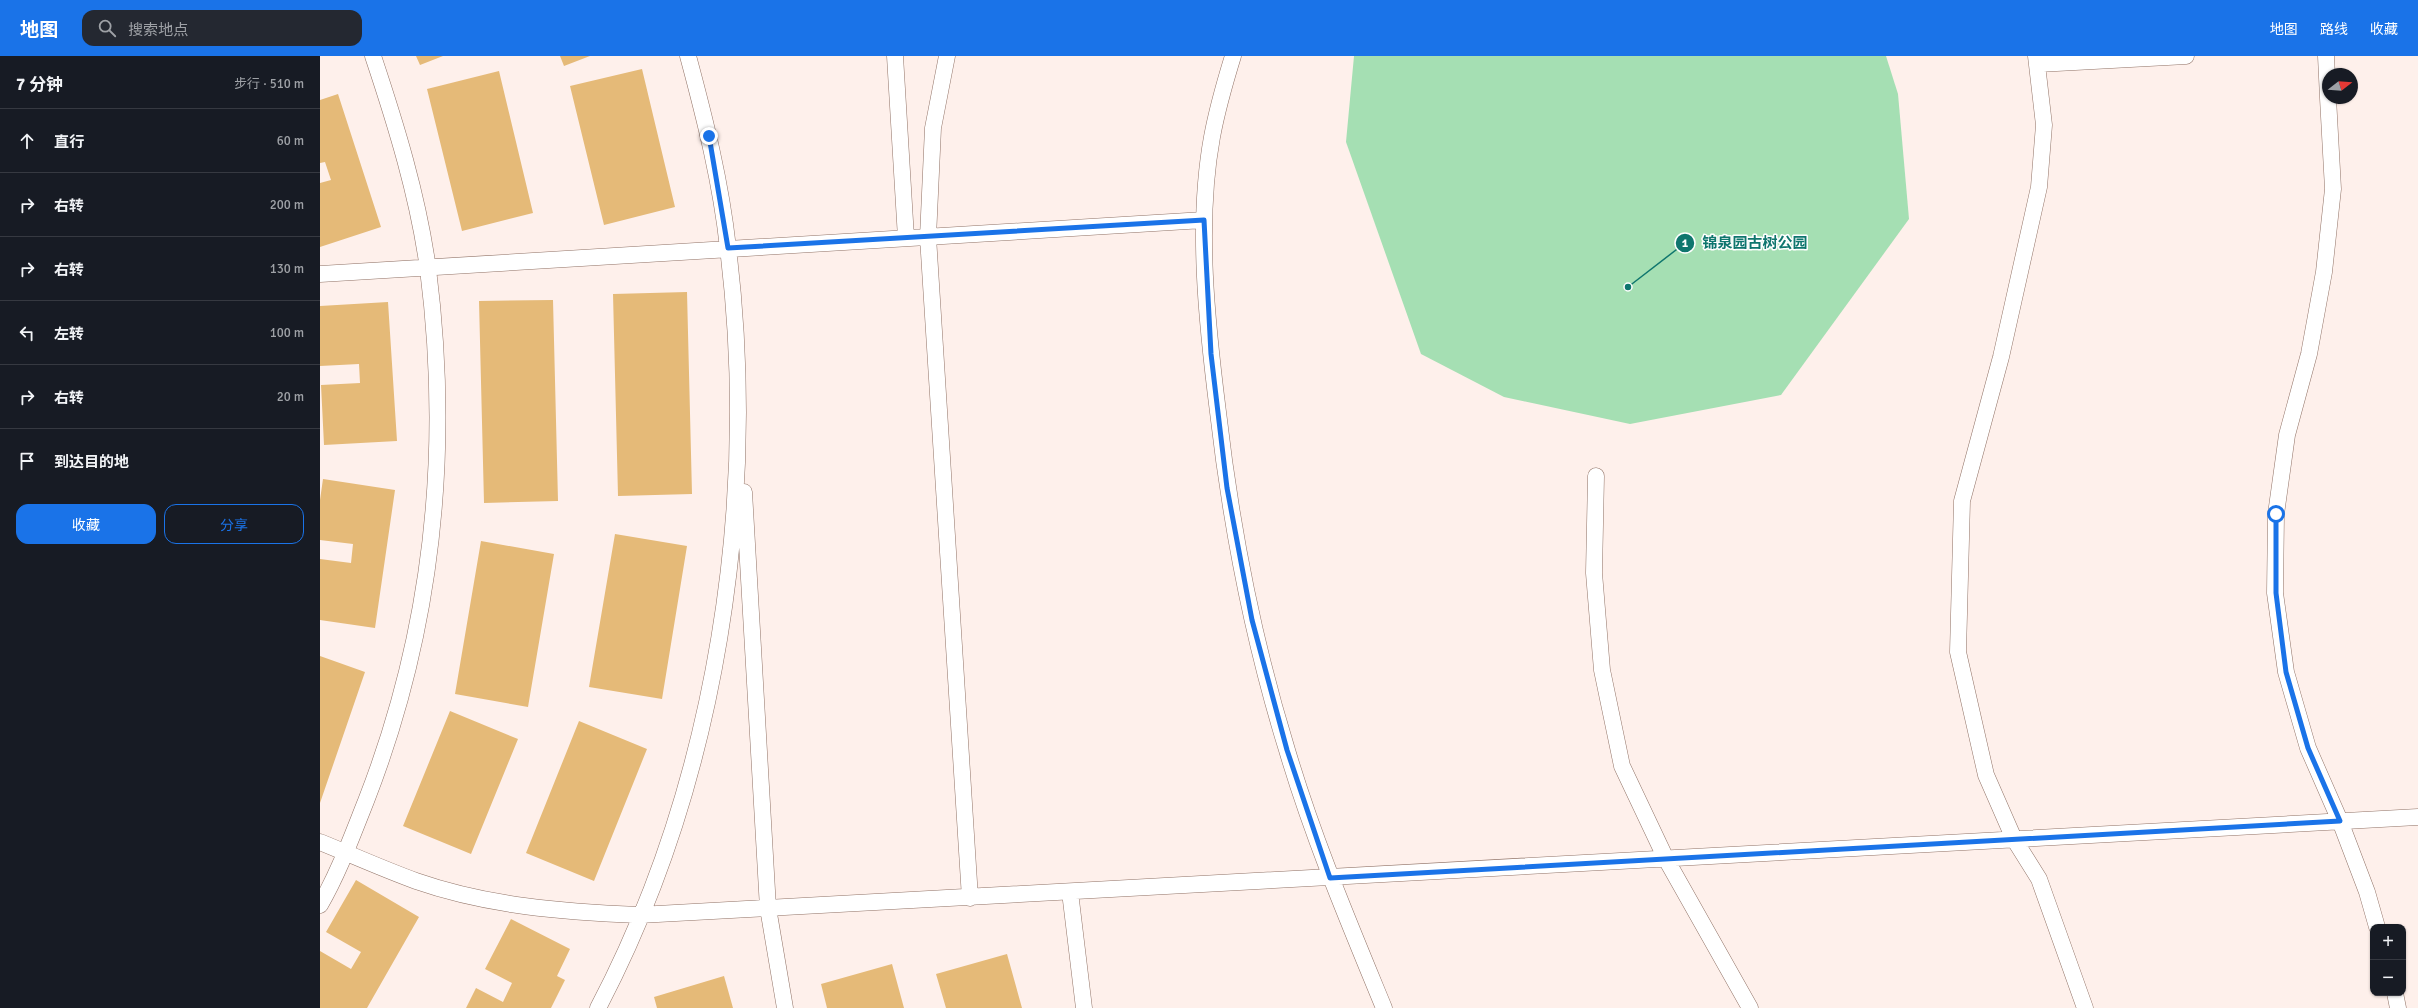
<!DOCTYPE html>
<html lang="zh">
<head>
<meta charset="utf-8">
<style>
  :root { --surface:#171b24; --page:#242831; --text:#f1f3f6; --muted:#9ea1a6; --line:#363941; --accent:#1a73e8 }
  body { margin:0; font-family:Signika,"Noto Sans SC",sans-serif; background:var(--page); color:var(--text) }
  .controls { position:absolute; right:12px; bottom:12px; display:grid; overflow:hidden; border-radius:8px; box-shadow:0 1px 3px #0004 }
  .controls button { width:36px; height:36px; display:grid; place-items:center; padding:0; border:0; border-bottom:1px solid var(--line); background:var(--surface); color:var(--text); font:20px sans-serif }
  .compass { position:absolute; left:2002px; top:12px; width:36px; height:36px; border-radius:50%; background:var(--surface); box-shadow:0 1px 3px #0004; rotate:73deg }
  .stop { position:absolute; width:12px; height:12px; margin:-9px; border:3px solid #1a73e8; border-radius:50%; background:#fff }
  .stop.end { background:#1a73e8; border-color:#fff; box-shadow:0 1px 4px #0008 }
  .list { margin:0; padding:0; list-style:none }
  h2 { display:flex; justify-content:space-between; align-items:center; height:52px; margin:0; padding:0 16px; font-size:17px }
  h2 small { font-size:13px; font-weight:400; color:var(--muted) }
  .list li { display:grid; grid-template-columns:26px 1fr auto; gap:12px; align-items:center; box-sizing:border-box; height:64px; padding:0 16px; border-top:1px solid var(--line) }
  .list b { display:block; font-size:15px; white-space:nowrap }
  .list em { font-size:13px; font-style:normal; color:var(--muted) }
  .actions { display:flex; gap:8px; padding:12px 16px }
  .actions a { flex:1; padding:9px 0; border:1px solid var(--accent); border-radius:12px; text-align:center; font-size:14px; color:var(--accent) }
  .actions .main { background:var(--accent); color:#fff }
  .icon { flex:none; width:22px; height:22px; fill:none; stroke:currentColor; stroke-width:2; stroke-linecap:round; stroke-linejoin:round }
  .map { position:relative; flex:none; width:2098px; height:952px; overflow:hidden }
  header { display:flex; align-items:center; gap:24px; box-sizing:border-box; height:56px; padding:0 20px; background:var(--accent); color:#fff }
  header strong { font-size:19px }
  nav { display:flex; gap:22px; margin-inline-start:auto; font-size:14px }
  .search { width:280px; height:36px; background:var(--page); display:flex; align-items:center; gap:10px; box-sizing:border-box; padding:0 14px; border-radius:12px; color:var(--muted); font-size:15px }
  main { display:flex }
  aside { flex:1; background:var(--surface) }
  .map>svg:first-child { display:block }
</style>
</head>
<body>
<header>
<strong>地图</strong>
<div class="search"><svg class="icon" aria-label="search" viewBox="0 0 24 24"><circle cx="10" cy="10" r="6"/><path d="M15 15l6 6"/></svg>搜索地点</div>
<nav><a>地图</a><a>路线</a><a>收藏</a></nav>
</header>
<main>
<aside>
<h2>7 分钟<small>步行 · 510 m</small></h2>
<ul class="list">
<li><svg class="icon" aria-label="ahead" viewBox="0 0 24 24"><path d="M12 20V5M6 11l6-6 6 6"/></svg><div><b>直行</b></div><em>60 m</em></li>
<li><svg class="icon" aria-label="right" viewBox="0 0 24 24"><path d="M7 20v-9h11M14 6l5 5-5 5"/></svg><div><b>右转</b></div><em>200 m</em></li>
<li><svg class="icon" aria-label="right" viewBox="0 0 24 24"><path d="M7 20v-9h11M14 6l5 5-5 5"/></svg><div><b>右转</b></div><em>130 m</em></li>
<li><svg class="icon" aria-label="left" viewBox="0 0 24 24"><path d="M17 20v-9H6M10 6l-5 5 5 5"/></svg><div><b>左转</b></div><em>100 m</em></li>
<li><svg class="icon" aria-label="right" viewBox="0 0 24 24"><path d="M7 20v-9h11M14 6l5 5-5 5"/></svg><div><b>右转</b></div><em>20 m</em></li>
<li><svg class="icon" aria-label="arrive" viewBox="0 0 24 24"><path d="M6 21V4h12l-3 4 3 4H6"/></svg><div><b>到达目的地</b></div></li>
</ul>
<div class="actions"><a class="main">收藏</a><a>分享</a></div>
</aside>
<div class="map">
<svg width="2098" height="952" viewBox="0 0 2098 952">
  <rect width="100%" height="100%" fill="#fef0eb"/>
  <path fill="#a5dfb3" d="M 1034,0 L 1566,0 L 1578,38 L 1589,163 L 1461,339 L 1310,368 L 1184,341 L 1101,298 L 1026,86 Z"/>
  <path fill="#e5ba78" d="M 96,0 L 123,0 L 100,9 Z
    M 240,0 L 270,0 L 244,10 Z
    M 322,13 L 355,151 L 284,169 L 250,30 Z
    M 179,15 L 213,157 L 142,175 L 107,33 Z
    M 18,38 L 61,171 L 0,191 L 0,127 L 11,124 L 5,106 L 0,107 L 0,44 Z
    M 367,236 L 372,438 L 298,440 L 293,238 Z
    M 233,244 L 238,445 L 164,447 L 159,245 Z
    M 68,246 L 77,385 L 4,389 L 1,329 L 40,327 L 39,308 L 0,310 L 0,250 Z
    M 3,423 L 75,434 L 55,572 L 0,564 L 0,503 L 31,507 L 33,488 L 0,484 L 0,444 Z
    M 295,478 L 367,490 L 342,643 L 269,631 Z
    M 161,485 L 234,498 L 208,651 L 135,638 Z
    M 0,600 L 45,616 L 0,747 Z
    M 130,655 L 198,683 L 151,798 L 83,770 Z
    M 259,665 L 327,693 L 274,825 L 206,797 Z
    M 36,824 L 99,861 L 47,952 L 0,952 L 0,895 L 31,913 L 41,896 L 6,876 Z
    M 191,863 L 250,893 L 237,920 L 245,924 L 231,952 L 146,952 L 156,932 L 183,946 L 192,927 L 165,913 Z
    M 687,898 L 702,952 L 626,952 L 616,918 Z
    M 572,908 L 584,952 L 507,952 L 501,928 Z
    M 404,920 L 413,952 L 337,952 L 334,941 Z"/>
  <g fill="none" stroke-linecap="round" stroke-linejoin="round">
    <g stroke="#917367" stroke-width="17">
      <path id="service" d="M 575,0 L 586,182
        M 627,0 L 613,72 L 608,181 L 650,842
        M 913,0 C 905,26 897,54 892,81 C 876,168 887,269 898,356 C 911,470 933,584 967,694 C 993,782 1029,867 1064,952
        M 1716,0 L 1724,69 L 1719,131 L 1681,301 L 1642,445 L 1638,596 L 1666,719 L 1694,783 L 1719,823 L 1765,952
        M 2006,0 L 2008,42
        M 1718,8 L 1866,0
        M 2008,42 L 2013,133 L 2004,216 L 1989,298 L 1967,379 L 1956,458 L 1955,537 L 1966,616 L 1988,692 L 2020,765 L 2047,836 L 2057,871
        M 0,218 L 884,164
        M 1276,420 L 1274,517 L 1282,614 L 1302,710 L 1346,803 L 1430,952
        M 424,436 L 448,852 L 465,952
        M 0,786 C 32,799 63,813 96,825 C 168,850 243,856 319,859 L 2098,761
        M 750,836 L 764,952
        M 0,849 C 19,816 32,780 46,745 C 113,573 131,395 108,213 C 98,140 76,69 53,0
        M 2075,937 L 2078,952
        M 278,952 C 397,725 439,446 408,192 C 401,127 385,63 368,0"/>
    </g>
    <use href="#service" stroke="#fff" stroke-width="16"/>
  </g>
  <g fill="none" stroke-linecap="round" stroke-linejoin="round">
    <path stroke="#1a73e8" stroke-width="5" d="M 389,80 L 408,192 L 884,164 L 891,298 L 907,432 L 932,564 L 967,694 L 1010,822 L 2020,765 L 1988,692 L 1966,616 L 1956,537 L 1956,458"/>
  </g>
  <path fill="none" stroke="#0f766e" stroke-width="1.5" d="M1308 231L1365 187"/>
  <g fill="#0f766e" stroke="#fff" stroke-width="1.5">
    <circle cx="1308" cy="231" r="4"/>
    <circle cx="1365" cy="187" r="10"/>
  </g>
  <g font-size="12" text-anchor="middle" font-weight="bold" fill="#fff">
    <text x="1365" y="191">1</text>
  </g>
  <g font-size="15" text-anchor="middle" font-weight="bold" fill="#0f766e" stroke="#fff" stroke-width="3" stroke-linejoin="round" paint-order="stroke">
    <text x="1435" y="192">锦泉园古树公园</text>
  </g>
</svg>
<div class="controls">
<button>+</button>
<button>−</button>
</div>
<svg class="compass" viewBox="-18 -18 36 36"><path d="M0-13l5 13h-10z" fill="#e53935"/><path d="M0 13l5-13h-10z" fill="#9ea1a6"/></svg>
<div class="stop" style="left:1956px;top:458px"></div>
<div class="stop end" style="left:389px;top:80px"></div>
</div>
</main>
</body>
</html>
